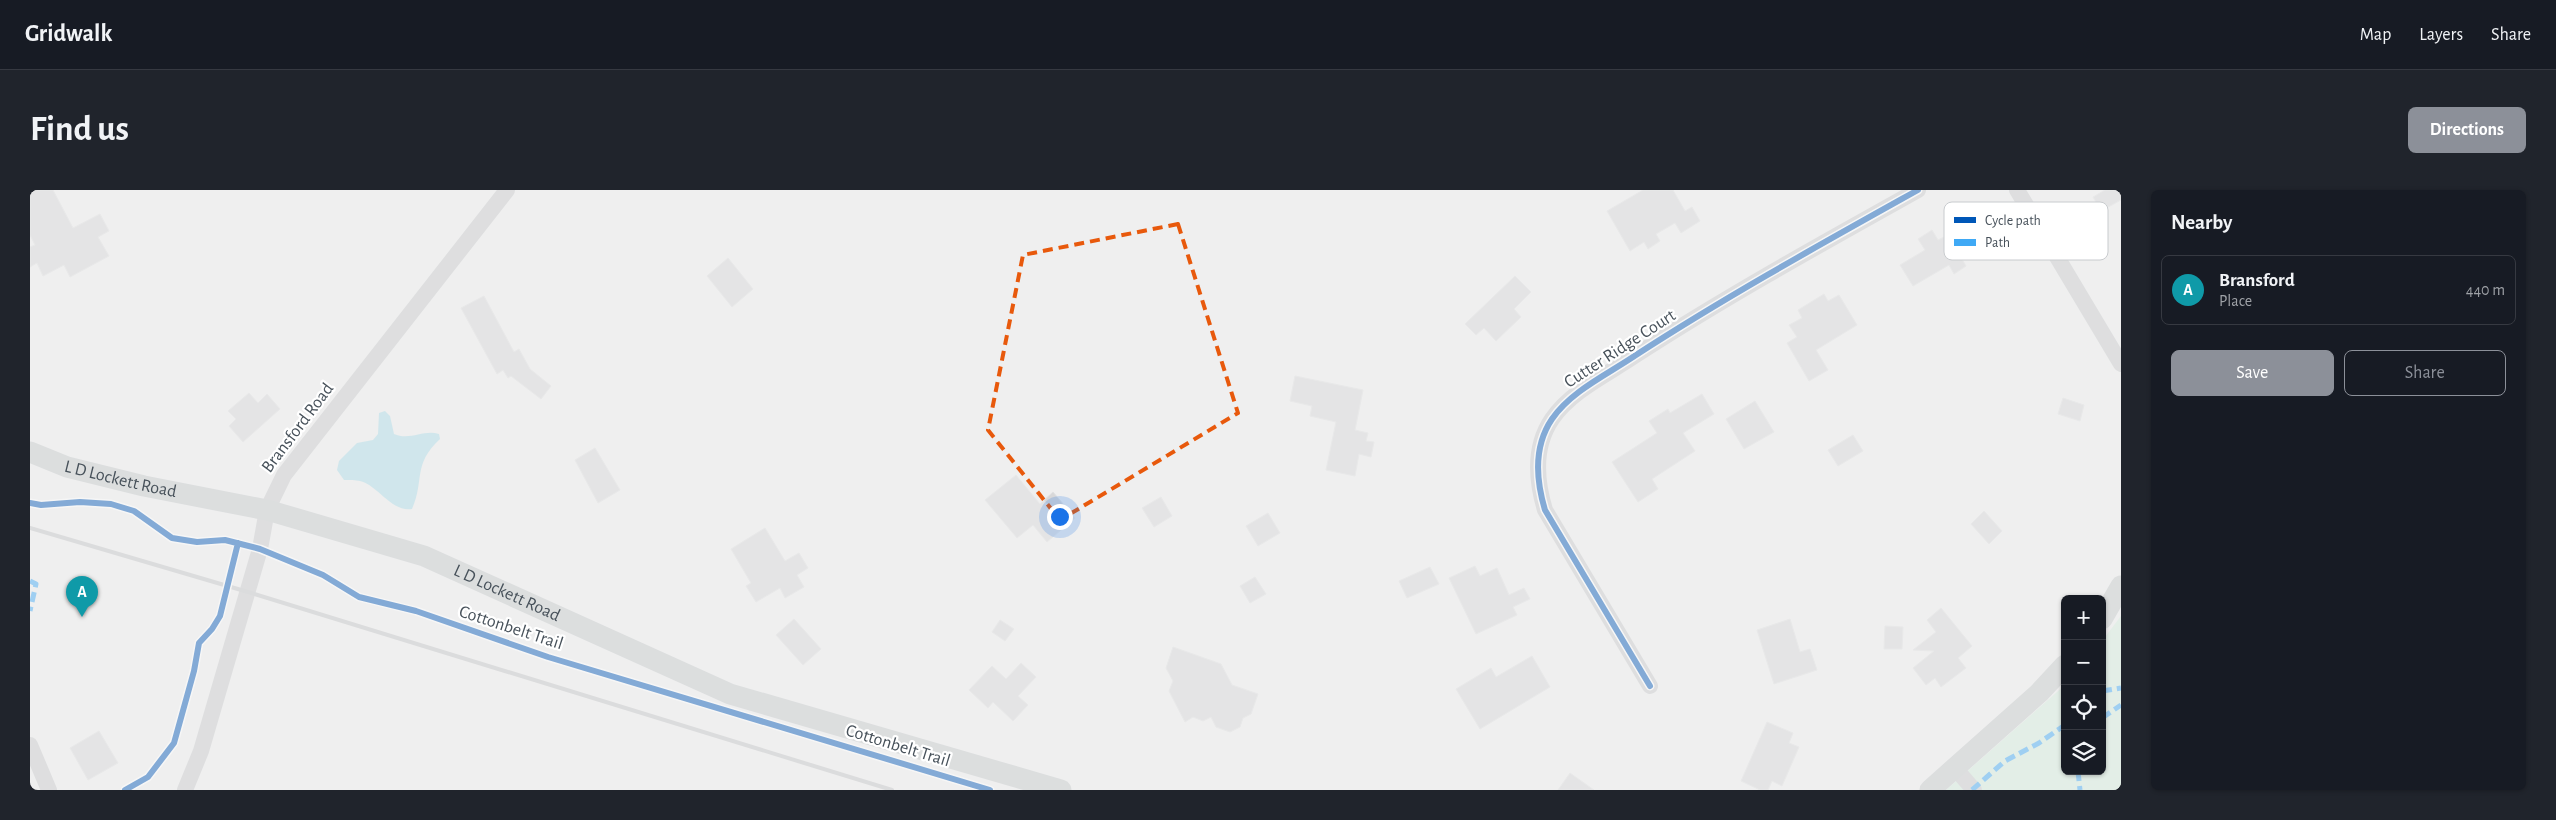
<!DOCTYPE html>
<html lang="en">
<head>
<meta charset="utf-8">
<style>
  :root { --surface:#171b24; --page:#20242c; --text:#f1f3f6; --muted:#9ea1a6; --line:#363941; --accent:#8c9099 }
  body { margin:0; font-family:"Alegreya Sans",sans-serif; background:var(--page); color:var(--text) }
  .controls { position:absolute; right:15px; bottom:15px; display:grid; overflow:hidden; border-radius:8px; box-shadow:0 1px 4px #0004 }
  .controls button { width:45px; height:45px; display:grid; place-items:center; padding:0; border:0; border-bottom:1px solid var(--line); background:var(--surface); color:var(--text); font:25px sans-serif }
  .you { position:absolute; left:1029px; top:326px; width:18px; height:18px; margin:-12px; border:4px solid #fff; border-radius:50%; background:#1a73e8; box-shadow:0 0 0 8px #1a73e833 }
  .badge { display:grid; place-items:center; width:32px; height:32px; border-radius:50%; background:var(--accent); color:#fff; font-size:16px; font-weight:700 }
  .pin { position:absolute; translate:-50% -41px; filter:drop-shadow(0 1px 2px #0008) }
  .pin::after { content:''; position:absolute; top:26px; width:18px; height:15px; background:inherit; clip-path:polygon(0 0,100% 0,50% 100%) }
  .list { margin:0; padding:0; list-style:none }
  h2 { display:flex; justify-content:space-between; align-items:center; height:65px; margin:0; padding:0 20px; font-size:21px }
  h2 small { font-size:16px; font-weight:400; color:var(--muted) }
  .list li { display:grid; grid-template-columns:32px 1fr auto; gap:15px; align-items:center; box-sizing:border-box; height:70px; margin:0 10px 10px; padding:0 10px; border:1px solid var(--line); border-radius:8px }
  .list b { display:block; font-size:19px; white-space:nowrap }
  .list p { margin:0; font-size:16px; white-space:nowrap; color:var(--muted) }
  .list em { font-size:16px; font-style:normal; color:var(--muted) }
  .actions { display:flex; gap:10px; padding:15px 20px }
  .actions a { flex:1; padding:11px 0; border:1px solid var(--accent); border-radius:8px; text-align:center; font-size:18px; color:var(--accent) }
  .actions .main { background:var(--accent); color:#fff }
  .icon { flex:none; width:28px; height:28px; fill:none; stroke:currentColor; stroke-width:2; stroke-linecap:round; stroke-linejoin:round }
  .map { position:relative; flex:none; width:2091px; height:600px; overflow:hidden; border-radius:8px }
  header { display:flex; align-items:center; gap:30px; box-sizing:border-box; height:70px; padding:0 25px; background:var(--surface); border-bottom:1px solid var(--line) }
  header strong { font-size:24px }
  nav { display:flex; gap:28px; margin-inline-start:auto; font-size:18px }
  .intro { display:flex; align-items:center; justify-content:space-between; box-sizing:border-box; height:120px; padding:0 30px }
  h1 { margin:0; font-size:35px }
  .button { padding:12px 22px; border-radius:8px; background:var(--accent); color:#fff; font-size:18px; font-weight:700 }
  main { display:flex; gap:30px; padding:0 30px }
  aside { flex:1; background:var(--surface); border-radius:8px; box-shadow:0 1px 4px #0004 }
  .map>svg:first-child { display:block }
</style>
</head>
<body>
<header>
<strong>Gridwalk</strong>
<nav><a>Map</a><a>Layers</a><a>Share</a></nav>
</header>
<div class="intro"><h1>Find us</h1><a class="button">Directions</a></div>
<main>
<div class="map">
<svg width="2091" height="600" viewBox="0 0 2091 600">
  <rect width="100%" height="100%" fill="#efefef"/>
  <path fill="#d5eddd" d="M 2091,426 L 2091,600 L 1916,600 L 2035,495 L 2035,581 L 2072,581 L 2072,451 Z"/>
  <path fill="#acdce8" d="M 355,221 L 360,226 L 364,244 C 380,251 394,239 409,244 L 410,249 C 382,275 395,290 382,319 C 361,322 349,296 330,291 C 326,290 319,290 314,290 L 307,280 L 309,271 L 327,253 L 343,250 L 348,244 L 349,223 Z"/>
  <path fill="#d8d8d9" stroke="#e0e1e2" d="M 0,0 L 23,0 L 43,38 L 70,24 L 79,41 L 68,47 L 79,66 L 40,87 L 34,75 L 13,86 L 7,73 L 0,77 L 0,57 L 5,55 L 0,45 Z
    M 1613,0 L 1643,0 L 1655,21 L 1662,17 L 1670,31 L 1651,43 L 1645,33 L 1626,44 L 1630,51 L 1618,59 L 1614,52 L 1600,61 L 1577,21 Z
    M 2075,0 L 2091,0 L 2091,10 L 2071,21 L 2063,7 Z
    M 1902,40 L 1908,50 L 1918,45 L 1936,76 L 1924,84 L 1919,75 L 1883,96 L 1870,75 L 1895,60 L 1888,49 Z
    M 698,68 L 723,99 L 702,117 L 677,86 Z
    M 1485,86 L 1501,102 L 1484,119 L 1491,127 L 1466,151 L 1454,138 L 1446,145 L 1435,134 Z
    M 1794,104 L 1798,111 L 1809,105 L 1827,135 L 1786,160 L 1798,180 L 1779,191 L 1757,153 L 1767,147 L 1759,135 L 1772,128 L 1768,120 Z
    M 454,106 L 484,162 L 489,159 L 500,179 L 521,196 L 511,209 L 481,186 L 478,188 L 473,180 L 467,184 L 431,118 Z
    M 1265,186 L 1333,200 L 1325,240 L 1338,243 L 1336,251 L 1344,252 L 1341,267 L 1329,264 L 1325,286 L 1296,280 L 1306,232 L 1280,226 L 1282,216 L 1260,211 Z
    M 219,203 L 228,213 L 237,204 L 250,219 L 213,252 L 199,236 L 206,229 L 198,221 Z
    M 1672,204 L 1684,224 L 1653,243 L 1665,261 L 1622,289 L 1628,299 L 1608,312 L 1582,272 L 1627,243 L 1619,231 L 1638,219 L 1640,223 Z
    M 2033,208 L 2054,215 L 2050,231 L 2028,224 Z
    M 1725,211 L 1744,242 L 1714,259 L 1696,229 Z
    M 1823,245 L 1833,261 L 1808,276 L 1798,260 Z
    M 565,258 L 590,300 L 568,313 L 545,270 Z
    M 986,285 L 1010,314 L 1023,302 L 1045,328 L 1017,352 L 1003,335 L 987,348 L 955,310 Z
    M 1131,307 L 1142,326 L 1124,337 L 1112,318 Z
    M 1954,321 L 1972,341 L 1959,354 L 1941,334 Z
    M 1238,323 L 1250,343 L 1228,356 L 1216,336 Z
    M 735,338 L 755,371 L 769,363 L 778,378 L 767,385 L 774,397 L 755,408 L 750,398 L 726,412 L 716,396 L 721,393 L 701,359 Z
    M 1445,376 L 1450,386 L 1467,378 L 1479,405 L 1494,398 L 1500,409 L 1483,417 L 1487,425 L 1446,444 L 1419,388 Z
    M 1400,377 L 1409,394 L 1377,408 L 1369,391 Z
    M 1225,387 L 1236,404 L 1220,413 L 1210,396 Z
    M 1911,418 L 1942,456 L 1928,468 L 1936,478 L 1911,497 L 1905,488 L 1896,495 L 1883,478 L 1904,461 L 1883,460 L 1906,442 L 1897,430 Z
    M 764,429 L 791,459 L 773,475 L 746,445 Z
    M 1760,429 L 1770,462 L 1780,459 L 1787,480 L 1744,494 L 1727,440 Z
    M 970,430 L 984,439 L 975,451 L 962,442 Z
    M 1855,436 L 1873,437 L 1872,459 L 1854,459 Z
    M 1143,457 L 1191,474 L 1202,495 L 1228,504 L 1221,524 L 1213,528 L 1210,537 L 1200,542 L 1186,537 L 1181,527 L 1173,531 L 1163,527 L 1155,532 L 1139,501 L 1143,491 L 1136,478 Z
    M 1502,466 L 1520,497 L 1450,539 L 1426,499 L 1461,478 L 1466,487 Z
    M 991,473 L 1006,487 L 988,506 L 998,515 L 983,531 L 963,512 L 958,518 L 939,500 L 962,476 L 976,489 Z
    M 1737,532 L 1763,543 L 1759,553 L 1769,557 L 1752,596 L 1742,591 L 1738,600 L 1730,600 L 1711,591 Z
    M 69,541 L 88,573 L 58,590 L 40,558 Z
    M 1540,583 L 1564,600 L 1528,600 Z"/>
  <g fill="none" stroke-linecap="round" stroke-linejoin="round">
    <path stroke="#c9cbcd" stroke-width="16" d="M 1987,0 L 2091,174
      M 1620,496 L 1515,320 C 1506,290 1503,257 1522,229 C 1541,201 1578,184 1606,165 C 1697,106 1793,53 1888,0
      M 0,555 L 19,600
      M 1925,578 L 1944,600
      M 155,600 L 171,561 L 230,359 L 237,320 L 254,285 L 477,0"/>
    <g stroke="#c5c9cb" stroke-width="21">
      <path id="s1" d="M 0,262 L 37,277 L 114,296 L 237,320 L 394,366 L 700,504 L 1031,600"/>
      <path d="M 2072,429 L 2091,396"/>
      <path d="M 1900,600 L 2009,503 L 2035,475"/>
    </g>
    <path stroke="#c4c5c7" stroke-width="4" d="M 0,338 L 218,402 L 862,600"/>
    <path stroke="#3fa9f5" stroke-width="5" stroke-dasharray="10 5" stroke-linecap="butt" d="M 0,391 L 6,394 L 0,421
      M 2072,501 L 2091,498
      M 2072,528 L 2091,515
      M 2048,581 L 2050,600
      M 1942,600 L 1975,571 L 2009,553 L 2035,535"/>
    <g stroke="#fff" stroke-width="9">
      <path id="cycleway" d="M 0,313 L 11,315 L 50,312 L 81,314 L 104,321 L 142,348 L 167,352 L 195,350 L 230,359 L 293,385 L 329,407 L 386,421 L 518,467 L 960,600
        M 1620,496 L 1515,320 C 1506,290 1503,257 1522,229 C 1541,201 1578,184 1606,165 C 1697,106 1793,53 1888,0
        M 95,600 L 118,587 L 144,553 L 164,481 L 169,453 L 182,439 L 190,426 L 208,353"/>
    </g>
    <use href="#cycleway" stroke="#0057b8" stroke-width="6"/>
  </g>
  <path d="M0 0H2091V600H0ZM 1148,34 L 1208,223 L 1030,330 L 958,240 L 993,65 Z" fill="#efefef" fill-opacity=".55" fill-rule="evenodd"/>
  <path fill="none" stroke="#e8590c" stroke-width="4" stroke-dasharray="10 6" stroke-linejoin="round" d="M 1148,34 L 1208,223 L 1030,330 L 958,240 L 993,65 Z"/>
  <g text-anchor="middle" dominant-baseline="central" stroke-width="4.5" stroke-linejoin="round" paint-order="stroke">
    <g font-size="18" fill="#47515a" stroke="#fff">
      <text transform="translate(1590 159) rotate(-33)">Cutter Ridge Court</text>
      <text transform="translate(268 238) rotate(-53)">Bransford Road</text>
      <text stroke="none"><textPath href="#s1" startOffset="95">L D Lockett Road</textPath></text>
      <text stroke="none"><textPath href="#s1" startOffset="499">L D Lockett Road</textPath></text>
      <text transform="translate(481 438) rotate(18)">Cottonbelt Trail</text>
      <text transform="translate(868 556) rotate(17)">Cottonbelt Trail</text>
    </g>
  </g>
  <rect x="1914" y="12" width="164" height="58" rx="8" fill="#fff" stroke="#c8cbce" stroke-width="1"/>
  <rect x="1924" y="27" width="22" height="6" fill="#0057b8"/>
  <rect x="1924" y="49" width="22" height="7" fill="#3fa9f5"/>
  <g font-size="14" fill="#47515a">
    <text x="1955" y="35">Cycle path</text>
    <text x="1955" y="57">Path</text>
  </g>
</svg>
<div class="controls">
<button>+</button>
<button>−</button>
<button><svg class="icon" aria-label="locate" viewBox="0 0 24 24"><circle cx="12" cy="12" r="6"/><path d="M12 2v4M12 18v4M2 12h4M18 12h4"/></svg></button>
<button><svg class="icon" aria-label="layers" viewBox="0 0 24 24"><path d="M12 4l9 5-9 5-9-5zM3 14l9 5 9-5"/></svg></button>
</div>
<div class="you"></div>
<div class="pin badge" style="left:52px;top:427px;background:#0f9aa8">A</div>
</div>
<aside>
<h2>Nearby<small></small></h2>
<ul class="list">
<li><span class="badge" style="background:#0f9aa8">A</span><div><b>Bransford</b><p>Place</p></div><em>440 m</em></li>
</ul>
<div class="actions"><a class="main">Save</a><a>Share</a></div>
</aside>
</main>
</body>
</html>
